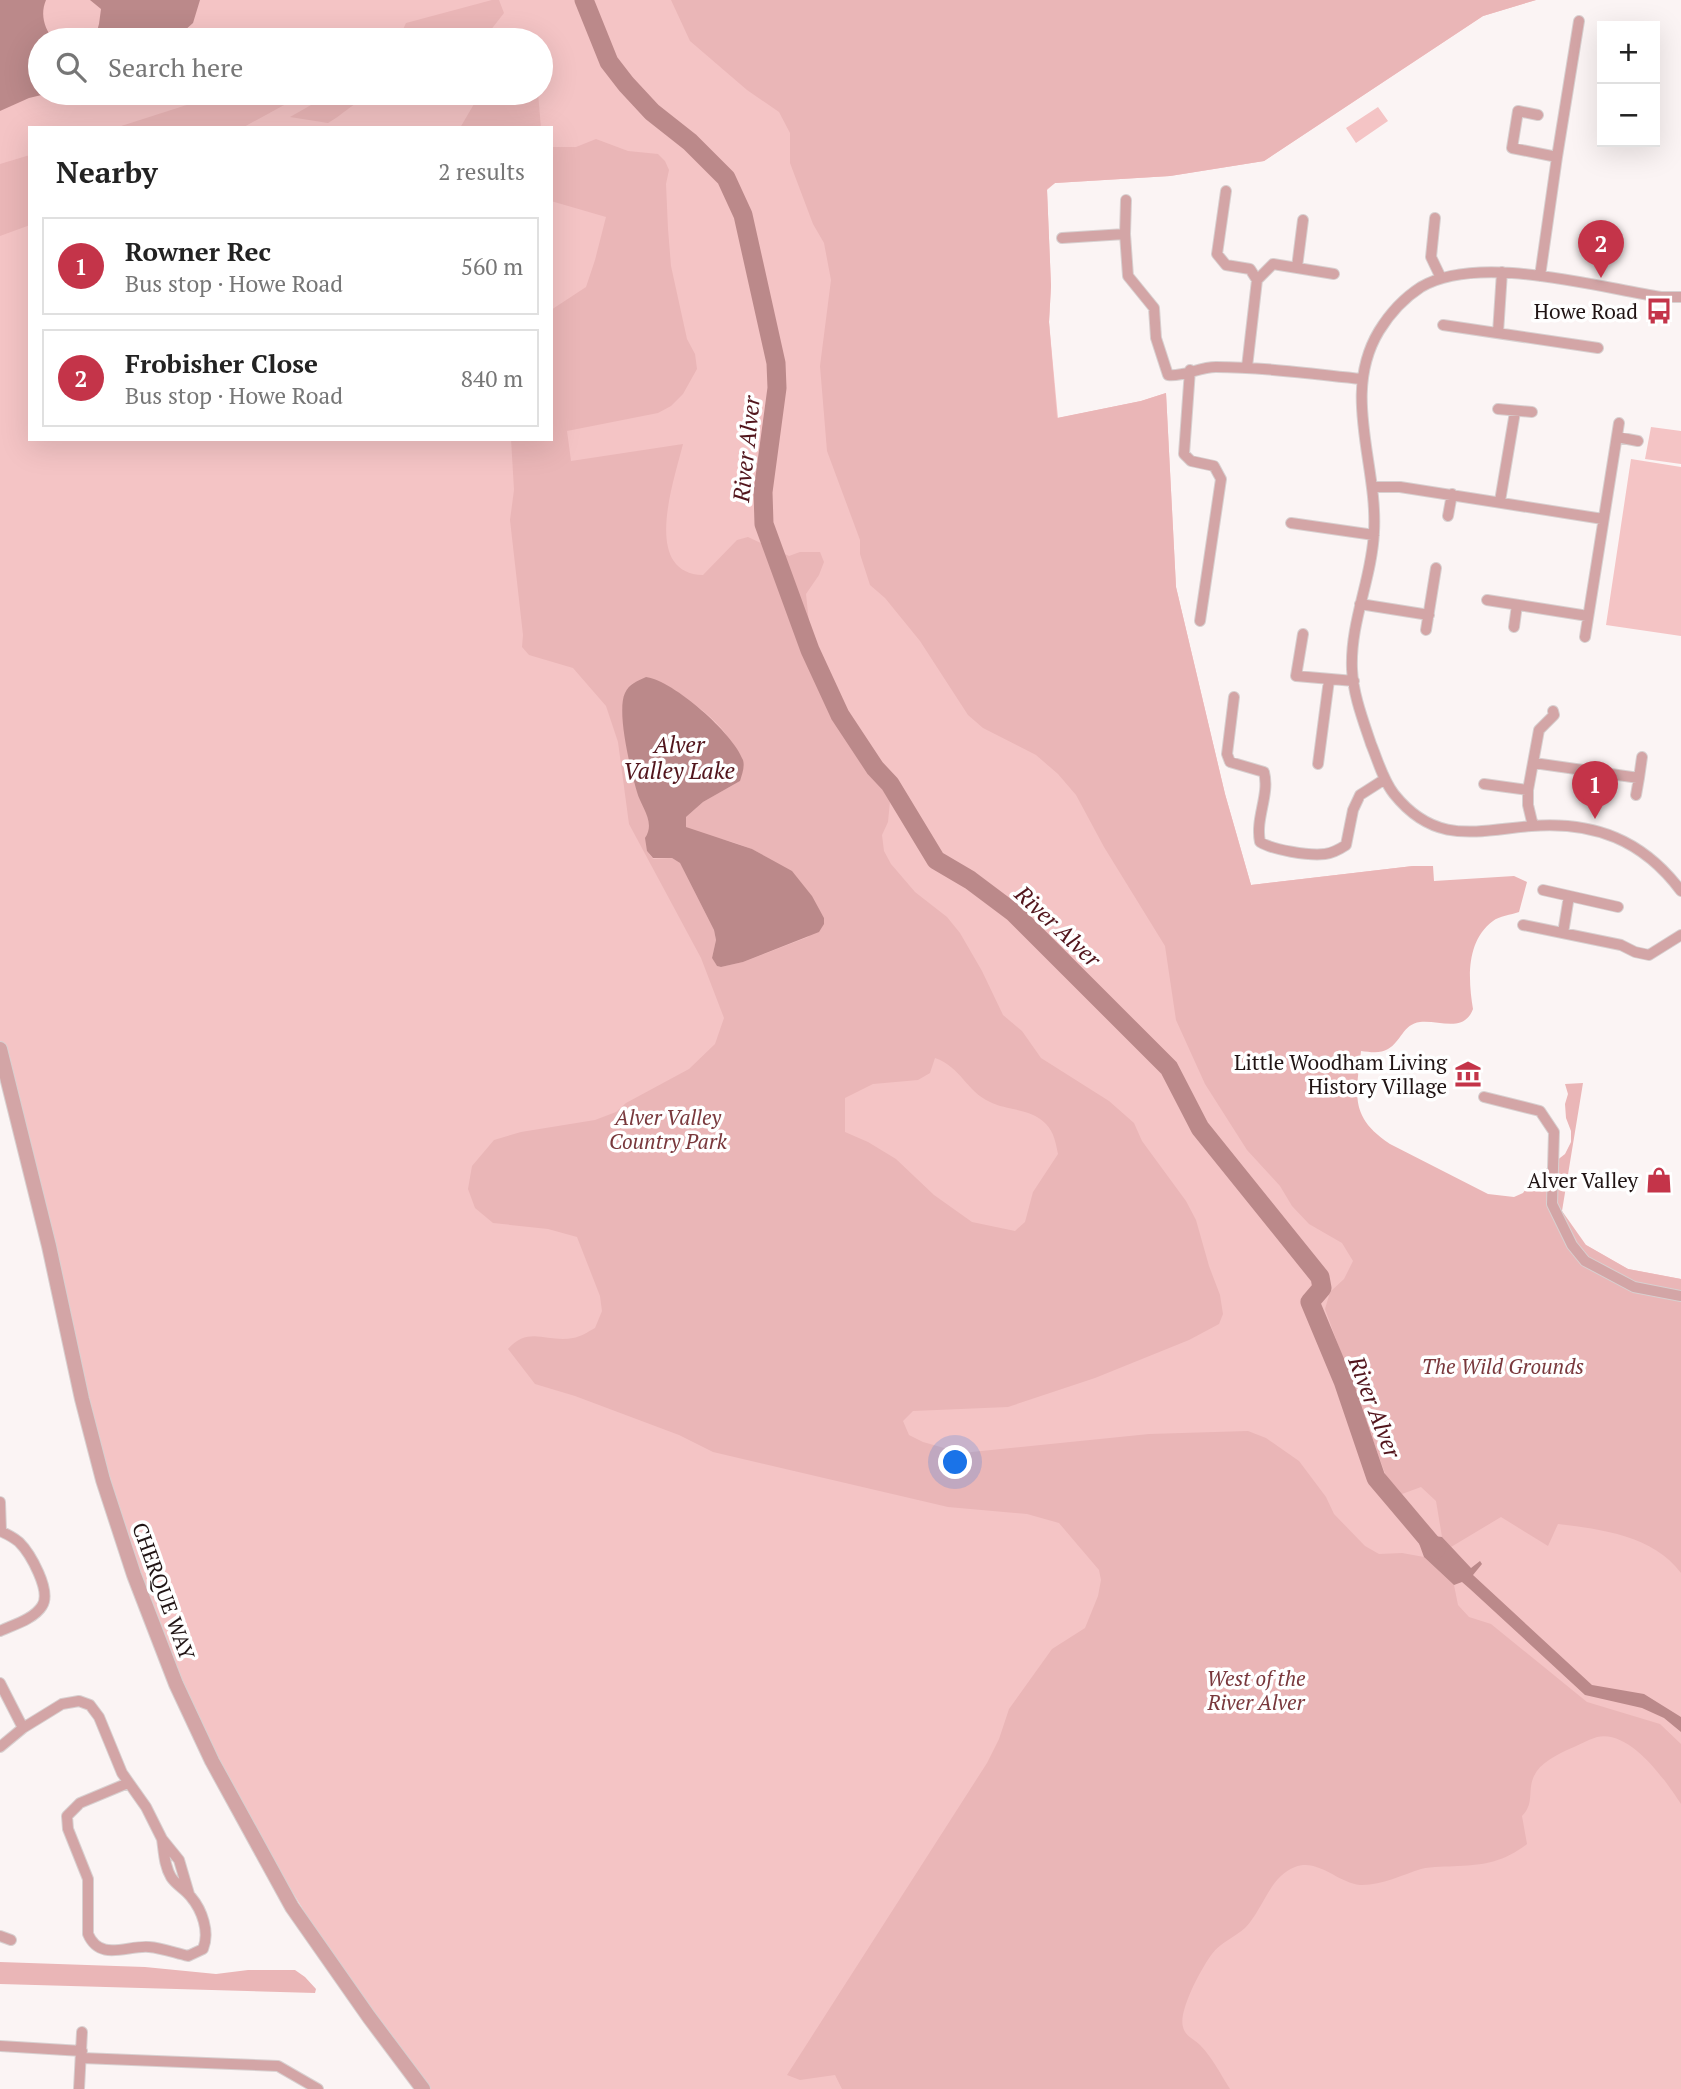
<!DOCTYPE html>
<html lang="en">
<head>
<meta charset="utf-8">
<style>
  :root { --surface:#fff; --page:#f2f2f2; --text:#222; --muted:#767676; --line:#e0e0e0; --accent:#c43449 }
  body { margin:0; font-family:"PT Serif",serif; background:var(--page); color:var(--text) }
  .controls { position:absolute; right:21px; top:21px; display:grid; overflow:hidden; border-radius:0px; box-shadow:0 7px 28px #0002 }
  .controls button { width:63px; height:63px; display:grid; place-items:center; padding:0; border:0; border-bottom:2px solid var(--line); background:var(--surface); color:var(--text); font:35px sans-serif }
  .you { position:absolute; left:956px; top:1463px; width:24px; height:24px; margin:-18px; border:5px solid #fff; border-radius:50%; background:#1a73e8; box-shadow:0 0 0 10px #1a73e833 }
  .badge { display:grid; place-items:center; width:46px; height:46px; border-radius:50%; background:var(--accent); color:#fff; font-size:23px; font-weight:700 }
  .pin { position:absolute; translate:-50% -58px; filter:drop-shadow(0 2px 4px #0008) }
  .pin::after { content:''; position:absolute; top:37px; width:24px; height:21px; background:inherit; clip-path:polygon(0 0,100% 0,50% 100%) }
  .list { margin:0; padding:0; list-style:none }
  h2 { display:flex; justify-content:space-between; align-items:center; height:91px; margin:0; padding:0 28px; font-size:30px }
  h2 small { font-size:23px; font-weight:400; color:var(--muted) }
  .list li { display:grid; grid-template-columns:46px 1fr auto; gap:21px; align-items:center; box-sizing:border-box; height:98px; margin:0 14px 14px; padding:0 14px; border:2px solid var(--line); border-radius:0px }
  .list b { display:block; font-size:26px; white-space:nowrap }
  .list p { margin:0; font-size:23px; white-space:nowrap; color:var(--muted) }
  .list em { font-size:23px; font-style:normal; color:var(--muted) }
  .icon { flex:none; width:38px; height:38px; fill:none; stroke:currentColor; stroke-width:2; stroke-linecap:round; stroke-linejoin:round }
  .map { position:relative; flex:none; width:1681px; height:2089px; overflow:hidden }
  .search { position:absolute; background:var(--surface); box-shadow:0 7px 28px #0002; left:28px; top:28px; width:525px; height:77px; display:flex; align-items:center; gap:18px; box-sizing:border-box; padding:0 24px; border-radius:38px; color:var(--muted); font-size:26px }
  .panel { position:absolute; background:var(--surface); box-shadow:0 7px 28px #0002; left:28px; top:126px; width:525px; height:315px; border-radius:0px }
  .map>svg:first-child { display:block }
</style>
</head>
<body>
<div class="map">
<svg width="1681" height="2089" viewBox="0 0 1681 2089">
  <rect width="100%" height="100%" fill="#fbf4f4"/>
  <path fill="#f4c4c5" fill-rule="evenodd" d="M 0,0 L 1536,0 L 1483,16 L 1264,161 L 1170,176 L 1055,183 L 1047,190 L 1051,286 L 1049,322 L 1058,418 L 1141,401 L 1166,393 L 1176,587 L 1225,794 L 1251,885 L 1413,866 L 1299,1188 L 1586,1245 L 1628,1269 L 1681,1279 L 1681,2089 L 428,2089 L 369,2017 L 212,1761 L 134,1575 L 0,1050 ZM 40,40 L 541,40 L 541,93 L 40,93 ZM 30,128 L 551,128 L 551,439 L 30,439 Z
    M 1378,107 L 1388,121 L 1356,143 L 1346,128 Z
    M 1651,427 L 1681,431 L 1681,464 L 1645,459 Z
    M 1631,459 L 1681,467 L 1681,636 L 1606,625 Z"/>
  <path fill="#eab6b7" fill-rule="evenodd" d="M 492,0 L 499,0 L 504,13 L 490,31 L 491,36 L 500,37 L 509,34 L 524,40 L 398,40 L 406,23 Z
    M 671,0 L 1536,0 L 1483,16 L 1264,161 L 1170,176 L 1055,183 L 1047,189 L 1051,286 L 1049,322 L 1057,418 L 1141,401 L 1166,393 L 1176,587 L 1225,794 L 1251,885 L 1413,866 L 1433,866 L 1434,881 L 1514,876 L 1527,882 L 1519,912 C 1511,915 1499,916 1493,921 C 1466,941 1468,979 1473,1009 C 1464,1033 1440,1020 1420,1022 C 1403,1024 1401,1042 1388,1049 C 1380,1054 1370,1052 1361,1051 C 1356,1095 1349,1117 1390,1144 L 1488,1194 L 1514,1197 L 1523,1193 L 1533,1179 L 1565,1154 L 1571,1142 L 1571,1131 L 1566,1118 L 1565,1104 L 1568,1094 L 1565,1084 L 1583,1083 L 1562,1211 L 1586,1245 L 1628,1269 L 1681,1279 L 1681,1573 C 1654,1536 1601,1529 1558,1524 L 1548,1546 L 1501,1517 L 1451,1547 L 1442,1537 L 1436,1501 L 1421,1487 L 1402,1494 L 1386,1476 L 1325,1309 L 1330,1292 L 1344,1279 L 1353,1261 L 1342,1243 L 1309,1224 L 1292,1206 L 1280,1186 L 1247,1150 L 1205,1084 L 1176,1020 L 1165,946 L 1104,847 L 1076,795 L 1058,774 L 1036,755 L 983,728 L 968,715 L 920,641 L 885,598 L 870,585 L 860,554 L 860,540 L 827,451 L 820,366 L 831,280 L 824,243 L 813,224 L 790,163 L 790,133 L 779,112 L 747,90 L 690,41 Z
    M 224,93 L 306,93 L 242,128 L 115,128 Z
    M 325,93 L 378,93 C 357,98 346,113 328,123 L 290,117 L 318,101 Z
    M 472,93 L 538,93 L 541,128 L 460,128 L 474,104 Z
    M 596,139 L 628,151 L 658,154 L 665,161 L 669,170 L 666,184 L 668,229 L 671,266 L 687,339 L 695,354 L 697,369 L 683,394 L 671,406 L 658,413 L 567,431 L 571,461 L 683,444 C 674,481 641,573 703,575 L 737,540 L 748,537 L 789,556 L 800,552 L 820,552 L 824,562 L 819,575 L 806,594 L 815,680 L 829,708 L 890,801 L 888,822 L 882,835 L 884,851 L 891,864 L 915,892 L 947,917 L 960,933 L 982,971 L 1003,1015 L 1022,1031 L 1041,1058 L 1109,1101 L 1134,1123 L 1142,1141 L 1186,1201 L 1196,1220 L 1209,1266 L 1220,1295 L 1223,1314 L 1219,1324 L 1189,1340 L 1095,1378 L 1008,1407 L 913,1411 L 903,1421 L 909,1435 L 923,1442 L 962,1453 L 1149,1434 L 1248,1431 L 1266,1438 L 1299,1461 L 1326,1497 L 1334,1514 L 1365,1546 L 1379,1554 L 1402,1553 L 1424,1557 L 1454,1585 L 1458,1605 L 1469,1617 L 1491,1624 L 1587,1702 L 1660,1724 L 1681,1744 L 1681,1804 C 1666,1781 1630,1729 1597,1737 C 1587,1740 1577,1746 1567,1750 C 1555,1756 1540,1763 1534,1776 C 1527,1791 1535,1803 1522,1816 L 1527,1844 C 1505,1861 1486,1865 1458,1866 C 1446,1867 1433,1866 1421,1869 C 1402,1875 1380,1886 1360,1885 C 1338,1883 1318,1858 1295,1867 C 1269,1877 1263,1910 1245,1928 C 1235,1937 1220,1943 1212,1954 C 1202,1967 1178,2011 1183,2027 C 1185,2036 1194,2039 1200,2045 C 1212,2057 1221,2075 1230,2089 L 842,2089 L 835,2075 L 800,2080 L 787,2075 L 987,1763 L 999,1739 L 1009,1709 L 1052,1649 L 1085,1628 L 1098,1596 L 1101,1580 L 1099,1570 L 1059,1523 L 1027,1514 L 948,1507 L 713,1452 L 679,1435 L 575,1396 L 535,1384 L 508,1349 C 529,1325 547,1343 573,1338 C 580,1337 588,1332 595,1328 L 602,1311 L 600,1296 L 577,1237 L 548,1229 L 493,1223 L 475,1208 L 468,1189 L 472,1166 L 494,1140 L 521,1132 L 595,1120 L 616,1112 L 626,1103 L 689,1069 L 715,1044 L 724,1018 L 701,958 L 629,824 L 618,742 L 606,706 L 573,668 L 529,655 L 522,647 L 523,635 L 510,520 L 514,490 L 511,439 L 551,439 L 551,310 L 586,287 L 595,260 L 606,217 L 551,201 L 551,147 L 576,147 ZM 646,677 C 665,680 721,720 728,738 C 734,751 736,767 740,781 L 703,802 L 686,817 L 686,827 C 705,837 728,839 749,848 C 780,861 808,889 824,918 L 808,937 L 743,962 L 721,967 L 717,966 L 712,958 L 716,940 L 714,930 L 680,863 L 672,858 L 653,859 L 647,851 L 650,820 L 632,778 L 622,709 L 630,685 ZM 935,1058 C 961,1067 966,1091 990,1102 C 1008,1111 1031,1108 1046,1124 C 1054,1132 1056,1144 1058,1154 L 1033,1192 L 1025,1222 L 1015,1231 L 972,1222 L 934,1195 L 896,1159 L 868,1142 L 845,1132 L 845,1098 L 873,1084 L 918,1080 L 930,1073 Z
    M 30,155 L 30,225 L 0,236 L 0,164 Z
    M 0,1962 L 145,1967 L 216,1974 L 248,1970 L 295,1970 L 305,1977 L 316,1989 L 315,1993 L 0,1984 Z"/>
  <path fill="#bb898a" d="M 0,0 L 46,0 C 40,14 44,29 54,40 L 40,40 L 40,93 L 50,93 L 29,98 L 0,111 Z
    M 90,0 L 200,0 L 193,23 L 174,40 L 89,40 L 95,38 L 99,24 L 101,9 Z
    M 646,677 C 674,681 733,733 743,760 C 745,767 742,774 740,781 L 703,802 L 686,817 L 686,827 L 752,849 L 792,871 L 812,896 L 824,918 L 824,924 L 819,932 L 743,962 L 721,967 L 717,966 L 712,958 L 716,940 L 714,930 L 680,863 L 672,858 L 653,858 L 647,851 L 645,838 C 656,822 641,807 637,792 C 631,772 616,711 625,693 C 629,684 637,681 646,677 Z
    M 1422,1526 L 1434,1536 L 1442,1537 L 1471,1568 L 1480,1561 L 1482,1564 L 1473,1575 L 1592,1685 L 1644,1694 L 1681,1717 L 1681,1732 L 1664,1718 L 1642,1708 L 1585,1695 L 1470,1589 L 1462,1582 L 1454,1585 L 1424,1557 L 1416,1535 Z"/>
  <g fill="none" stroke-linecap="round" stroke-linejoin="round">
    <path stroke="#bb898a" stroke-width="19" d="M 584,0 L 609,62 L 626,84 L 652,112 L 690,142 L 726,178 L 743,215 L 776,363 L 777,388 L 763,492 L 764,524 L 810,650 L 840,715 L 875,768 L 890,784 L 936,860 L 970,880 L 1014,913 L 1169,1068 L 1200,1128 L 1320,1277 L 1322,1288 L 1310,1302 L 1343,1381 L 1376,1478 L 1436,1549"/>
    <g stroke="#d8d0d0" stroke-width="12">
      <path id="minor" d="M 1538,115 L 1518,111 L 1512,148 L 1557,157 L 1540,276
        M 1557,157 L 1579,21
        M 1226,191 L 1217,254 L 1226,265 L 1250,269 L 1257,280 L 1247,367
        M 1126,200 L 1125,234 L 1128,276 L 1154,308 L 1156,338 L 1168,375 C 1184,377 1199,367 1216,367 C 1264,367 1313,374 1362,379
        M 1435,218 L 1431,257 L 1441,278
        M 1062,238 L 1125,234
        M 1297,267 L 1303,220
        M 1257,280 L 1273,264 L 1334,274
        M 1681,297 L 1661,297 C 1596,287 1479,253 1421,287 C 1404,298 1390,313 1379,331 C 1341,394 1378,464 1374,532 C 1372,578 1350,622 1352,669 C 1353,694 1363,720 1371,744 C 1378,761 1383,780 1394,794 C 1435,845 1475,831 1531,826 C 1594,821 1643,840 1681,891
        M 1443,325 L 1598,348
        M 1498,333 L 1502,272
        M 1190,370 L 1184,454 L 1191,461 L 1214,466 L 1221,479 L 1200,621
        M 1498,409 L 1532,412
        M 1617,437 L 1638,441
        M 1373,487 L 1400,487 L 1603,519
        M 1500,501 L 1515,412
        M 1448,516 L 1452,494
        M 1291,523 L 1374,535
        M 1487,600 L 1588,616
        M 1360,604 L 1429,615
        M 1514,627 L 1517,605
        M 1426,630 L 1436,568
        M 1303,634 L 1296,676 L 1354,681
        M 1585,637 L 1619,423
        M 1234,697 L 1227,754 L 1230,762 L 1264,772 C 1270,795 1255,818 1260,842 C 1273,850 1309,856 1325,854 C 1333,853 1340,849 1346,845 L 1353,810 L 1360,795 L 1385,779
        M 1534,763 L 1639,778 L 1642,757
        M 1318,764 L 1329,680
        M 1484,784 L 1528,790
        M 1636,795 L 1639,778
        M 1533,826 L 1528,805 L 1528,790 L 1539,730 L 1554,715 L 1553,711
        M 1543,890 L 1618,907
        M 1523,925 L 1621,945 L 1635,952 L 1649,955 L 1681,935
        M 1563,933 L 1569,896
        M 1484,1097 L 1540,1111 L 1554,1132 L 1552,1204 L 1572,1245 L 1585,1261 L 1634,1287 L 1681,1296
        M 0,1502 L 1,1531
        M 0,1531 C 7,1534 13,1537 19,1542 C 30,1553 52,1591 42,1606 C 34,1619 13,1625 0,1631
        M 0,1683 L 23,1728
        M 0,1747 L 23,1728 L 62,1704 L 79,1701 L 90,1705 L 99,1717 L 122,1773 L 146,1807 L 162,1839 L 179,1860 L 189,1894
        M 128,1783 L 80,1803 L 67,1816 L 68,1829 L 88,1879 L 88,1934 C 100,1962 127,1945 149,1947 C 162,1948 175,1953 188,1956 L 203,1949 C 210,1932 202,1910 191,1897 C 185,1889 176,1885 171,1877 C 164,1865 164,1852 162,1839
        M 0,1936 L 11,1940
        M 0,2046 L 82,2051
        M 82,2058 L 278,2066 L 318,2089
        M 79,2089 L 82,2032"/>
    </g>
    <g stroke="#d8d0d0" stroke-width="16">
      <path id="tertiary" d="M 0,1049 L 49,1246 L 82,1399 L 103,1480 L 134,1575 L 176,1684 L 212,1761 L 292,1907 L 369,2017 L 423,2089"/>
    </g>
    <use href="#minor" stroke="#d3a5a6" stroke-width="10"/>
    <use href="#tertiary" stroke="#d3a5a6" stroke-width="14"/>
  </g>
  <defs>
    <g id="bus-bare" transform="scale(2.1)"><path d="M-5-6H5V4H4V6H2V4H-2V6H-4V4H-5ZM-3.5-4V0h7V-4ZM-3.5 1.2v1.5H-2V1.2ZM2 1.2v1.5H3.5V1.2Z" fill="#c43449" stroke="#fff" stroke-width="2.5" paint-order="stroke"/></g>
    <g id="museum-bare" transform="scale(2.1)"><path d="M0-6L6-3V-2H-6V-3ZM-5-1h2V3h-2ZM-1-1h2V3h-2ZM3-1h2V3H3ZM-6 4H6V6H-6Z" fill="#c43449" stroke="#fff" stroke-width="2.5" paint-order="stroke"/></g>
    <g id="shop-bare" transform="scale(2.1)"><path d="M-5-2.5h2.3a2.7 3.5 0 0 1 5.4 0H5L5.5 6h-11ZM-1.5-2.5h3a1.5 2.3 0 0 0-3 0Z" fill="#c43449" stroke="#fff" stroke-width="2.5" paint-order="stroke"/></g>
  </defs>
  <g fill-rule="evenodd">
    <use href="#bus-bare" x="1659" y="311"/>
    <use href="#museum-bare" x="1468" y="1074"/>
    <use href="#shop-bare" x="1659" y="1180"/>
  </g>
  <g text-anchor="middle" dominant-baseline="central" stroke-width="7" stroke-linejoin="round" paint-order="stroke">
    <g font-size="21" fill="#201414" stroke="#fff" text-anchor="end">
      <text x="1638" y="311">Howe Road</text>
      <text x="1447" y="1062">Little Woodham Living<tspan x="1447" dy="24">History Village</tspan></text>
      <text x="1638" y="1180">Alver Valley</text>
    </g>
    <g font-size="21" font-style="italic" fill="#79383c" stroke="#fff">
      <text x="668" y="1117">Alver Valley<tspan x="668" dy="24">Country Park</tspan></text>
      <text x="1503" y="1366">The Wild Grounds</text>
      <text x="1256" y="1678">West of the<tspan x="1256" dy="24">River Alver</tspan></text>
    </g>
    <g font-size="21" fill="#201414" stroke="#fff">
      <text transform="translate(164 1591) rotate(70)">CHERQUE WAY</text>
    </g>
    <g font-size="23" font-style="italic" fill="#52151c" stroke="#fff">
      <text transform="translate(746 449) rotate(-84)">River Alver</text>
      <text x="679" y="744">Alver<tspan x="679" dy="26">Valley Lake</tspan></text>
      <text transform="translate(1058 926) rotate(43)">River Alver</text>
      <text transform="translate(1375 1407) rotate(69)">River Alver</text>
    </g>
  </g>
</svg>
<div class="controls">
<button>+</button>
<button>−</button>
</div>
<div class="you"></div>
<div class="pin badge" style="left:1595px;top:819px">1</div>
<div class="pin badge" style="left:1601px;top:278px">2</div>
<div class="search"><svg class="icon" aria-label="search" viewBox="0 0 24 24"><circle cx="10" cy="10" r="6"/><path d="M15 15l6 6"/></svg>Search here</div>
<section class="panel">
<h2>Nearby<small>2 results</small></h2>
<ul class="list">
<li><span class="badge">1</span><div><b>Rowner Rec</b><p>Bus stop · Howe Road</p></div><em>560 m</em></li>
<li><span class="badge">2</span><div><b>Frobisher Close</b><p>Bus stop · Howe Road</p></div><em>840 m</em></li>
</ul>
</section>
</div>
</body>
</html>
